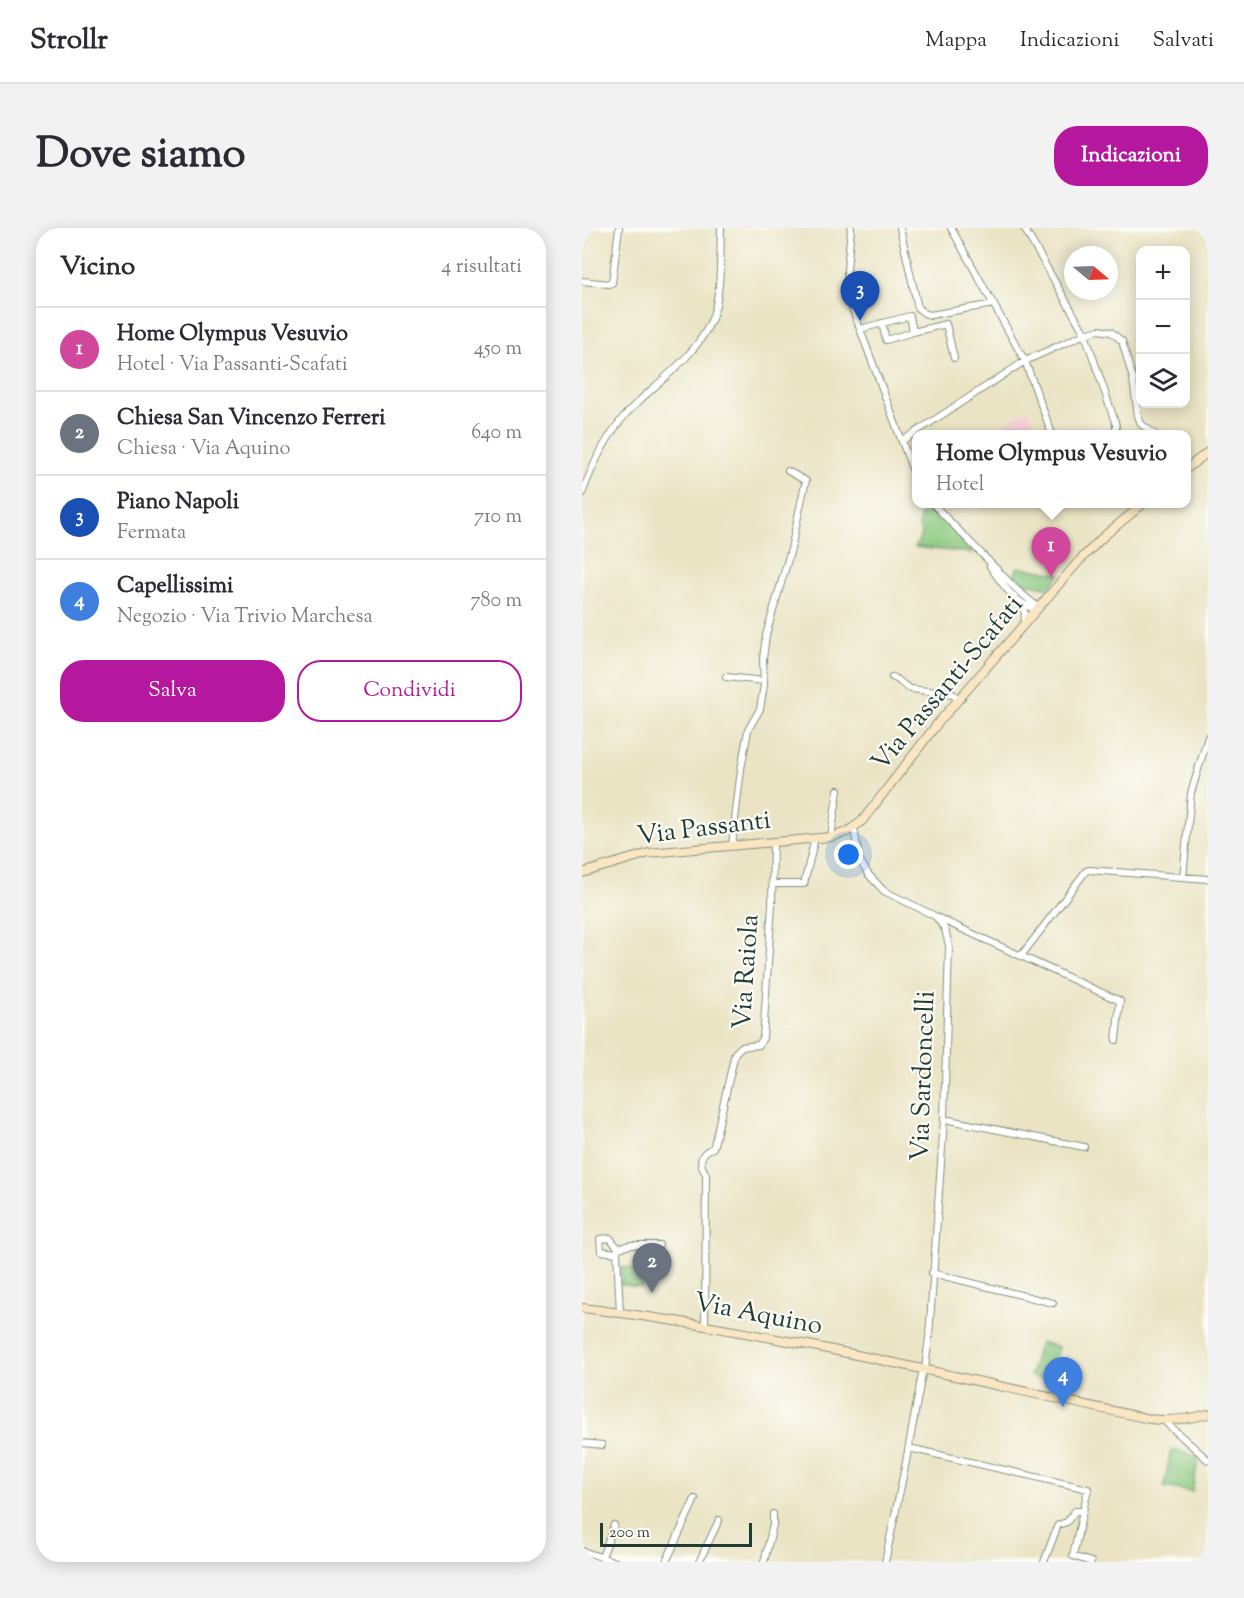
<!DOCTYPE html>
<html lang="it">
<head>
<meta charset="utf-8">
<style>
  :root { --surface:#fff; --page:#f2f2f3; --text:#2b2b33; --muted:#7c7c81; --line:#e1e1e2; --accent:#b5179e }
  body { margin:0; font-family:"Sorts Mill Goudy",serif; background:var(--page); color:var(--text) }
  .controls { position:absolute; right:18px; top:18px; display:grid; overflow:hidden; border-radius:12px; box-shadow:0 3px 15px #0003 }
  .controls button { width:54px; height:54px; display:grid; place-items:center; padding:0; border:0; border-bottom:2px solid var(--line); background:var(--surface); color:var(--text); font:30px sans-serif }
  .compass { position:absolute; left:482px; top:18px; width:54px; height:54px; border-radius:50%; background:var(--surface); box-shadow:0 3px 15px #0003; rotate:109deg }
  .scale { position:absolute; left:18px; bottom:15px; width:152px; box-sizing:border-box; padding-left:6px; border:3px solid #1f3d34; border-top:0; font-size:16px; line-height:21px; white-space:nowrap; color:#1f3d34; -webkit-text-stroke:4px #fdfcf7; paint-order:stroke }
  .you { position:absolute; left:267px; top:627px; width:21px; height:21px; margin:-15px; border:4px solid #fff; border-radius:50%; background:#1a73e8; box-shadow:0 0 0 9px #1a73e833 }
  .badge { display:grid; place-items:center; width:39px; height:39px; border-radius:50%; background:var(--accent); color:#fff; font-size:20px; font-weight:700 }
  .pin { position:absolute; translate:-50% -50px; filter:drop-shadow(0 2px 3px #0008) }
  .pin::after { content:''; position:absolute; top:32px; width:21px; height:18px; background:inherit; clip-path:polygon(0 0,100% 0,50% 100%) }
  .popup { position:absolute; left:330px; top:202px; width:279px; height:78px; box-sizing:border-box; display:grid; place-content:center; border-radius:12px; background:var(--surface); filter:drop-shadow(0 2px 4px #0005); font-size:20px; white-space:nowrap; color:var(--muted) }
  .popup b { font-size:22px; color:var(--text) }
  .popup::after { content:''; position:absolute; left:50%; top:100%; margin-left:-12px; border:12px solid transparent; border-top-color:var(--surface) }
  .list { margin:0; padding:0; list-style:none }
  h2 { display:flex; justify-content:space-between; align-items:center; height:78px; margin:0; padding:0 24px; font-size:26px }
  h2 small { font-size:20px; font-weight:400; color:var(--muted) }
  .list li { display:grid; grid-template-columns:39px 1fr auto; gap:18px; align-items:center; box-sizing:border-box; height:84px; padding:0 24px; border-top:2px solid var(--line) }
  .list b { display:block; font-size:22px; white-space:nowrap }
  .list p { margin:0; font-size:20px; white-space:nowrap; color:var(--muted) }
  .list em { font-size:20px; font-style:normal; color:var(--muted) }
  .actions { display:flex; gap:12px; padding:18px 24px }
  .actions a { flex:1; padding:14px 0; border:2px solid var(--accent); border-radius:24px; text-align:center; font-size:21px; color:var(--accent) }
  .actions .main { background:var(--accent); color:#fff }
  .icon { flex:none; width:33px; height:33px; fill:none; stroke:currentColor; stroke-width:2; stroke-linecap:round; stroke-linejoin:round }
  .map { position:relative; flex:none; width:626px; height:1334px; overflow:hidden; border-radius:24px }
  header { display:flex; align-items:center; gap:36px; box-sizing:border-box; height:84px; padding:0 30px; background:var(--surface); border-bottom:2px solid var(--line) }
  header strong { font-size:28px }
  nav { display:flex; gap:33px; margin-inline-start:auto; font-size:21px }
  .intro { display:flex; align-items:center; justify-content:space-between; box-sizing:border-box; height:144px; padding:0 36px }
  h1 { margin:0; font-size:42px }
  .button { padding:15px 27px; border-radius:24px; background:var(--accent); color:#fff; font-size:21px; font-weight:700 }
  main { display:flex; gap:36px; padding:0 36px }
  aside { flex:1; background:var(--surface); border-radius:24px; box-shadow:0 3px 15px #0003 }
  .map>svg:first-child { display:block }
</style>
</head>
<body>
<header>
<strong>Strollr</strong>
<nav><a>Mappa</a><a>Indicazioni</a><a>Salvati</a></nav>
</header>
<div class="intro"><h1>Dove siamo</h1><a class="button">Indicazioni</a></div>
<main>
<aside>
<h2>Vicino<small>4 risultati</small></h2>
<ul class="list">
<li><span class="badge" style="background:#d1479c">1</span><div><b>Home Olympus Vesuvio</b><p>Hotel · Via Passanti-Scafati</p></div><em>450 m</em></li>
<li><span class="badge" style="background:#6b7280">2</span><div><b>Chiesa San Vincenzo Ferreri</b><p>Chiesa · Via Aquino</p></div><em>640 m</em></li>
<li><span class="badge" style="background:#1a4fb4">3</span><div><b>Piano Napoli</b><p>Fermata</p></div><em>710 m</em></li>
<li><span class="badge" style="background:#3f7fe0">4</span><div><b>Capellissimi</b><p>Negozio · Via Trivio Marchesa</p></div><em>780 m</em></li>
</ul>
<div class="actions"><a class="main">Salva</a><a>Condividi</a></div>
</aside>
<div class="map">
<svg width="626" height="1334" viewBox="0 0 626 1334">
  <rect width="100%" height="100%" fill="#fdfcf7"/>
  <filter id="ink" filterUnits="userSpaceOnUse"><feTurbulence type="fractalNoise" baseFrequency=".0167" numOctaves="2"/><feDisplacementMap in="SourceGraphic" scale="12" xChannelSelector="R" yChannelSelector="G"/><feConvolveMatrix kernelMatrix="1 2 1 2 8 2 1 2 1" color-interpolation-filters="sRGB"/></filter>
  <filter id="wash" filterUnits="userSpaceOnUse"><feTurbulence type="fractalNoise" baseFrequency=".008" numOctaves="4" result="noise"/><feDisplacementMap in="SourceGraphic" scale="24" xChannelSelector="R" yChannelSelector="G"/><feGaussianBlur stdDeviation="1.35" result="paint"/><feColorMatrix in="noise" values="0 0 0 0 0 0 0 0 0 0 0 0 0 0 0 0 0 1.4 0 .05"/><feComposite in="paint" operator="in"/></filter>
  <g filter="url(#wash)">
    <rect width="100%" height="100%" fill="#eae4c5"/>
    <path fill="#f5cfd9" d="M 445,181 L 457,206 L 409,206 Z"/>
    <path fill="#88c77e" stroke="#548259" stroke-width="1.5" d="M 339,276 L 346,276 L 389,321 L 390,325 L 333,319 L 340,306 L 337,299 Z
      M 436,339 L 478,346 L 467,360 L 431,352 Z
      M 39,1039 L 62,1043 L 60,1060 L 38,1056 Z
      M 458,1114 L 477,1119 L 467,1153 L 448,1148 Z
      M 589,1222 L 617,1228 L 610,1264 L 582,1259 Z"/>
  </g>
  <g filter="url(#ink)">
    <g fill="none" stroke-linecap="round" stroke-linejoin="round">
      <g stroke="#84907c" stroke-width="8">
        <path id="street" d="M 269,0 L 265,42 L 266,69 L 334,251
          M 318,0 L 336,80 L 342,85 L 348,87 L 412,76
          M 369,0 L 443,133 L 470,206
          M 442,0 L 503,106 L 534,197 L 534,206
          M 0,53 L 27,56 L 30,55 L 37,0
          M 300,95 L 304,112 L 331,104
          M 278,101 L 328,88 L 331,104 L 364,96 L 372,130
          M 320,213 L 443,133 L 503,106 L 517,102 L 529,104 L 540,113 L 551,151 L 556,188 L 559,196 L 572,206
          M 0,266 C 10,238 24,209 44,186 C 72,156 110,133 128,95 C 140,70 138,28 139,0
          M 351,276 L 434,361 L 457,380
          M 408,338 C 420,356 433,376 455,382
          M 438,375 L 443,385 L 442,396
          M 144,449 L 182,453
          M 310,449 C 318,451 320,458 329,461 L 371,466 L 377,471
          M 272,600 L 277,631 L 286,646 L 302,663 L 353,688 L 363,701 L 367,718 L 362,891 L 347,1109 L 343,1141 L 340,1146 L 323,1239 L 303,1334
          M 249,609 L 256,562
          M 150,617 L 159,541 L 166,502 L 178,481 L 182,457 L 181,431 L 184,407 L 209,321 L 223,256 L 224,253 L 206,243
          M 601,649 L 609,565 L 626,509
          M 191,656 L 222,656 L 233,610
          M 354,689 L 439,728 L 504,643 L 507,642 L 626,651
          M 439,728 L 538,773 L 534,812
          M 362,891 L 502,919
          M 35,1025 L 19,1023 L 18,1011 L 28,1010 L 36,1020
          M 350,1045 L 471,1075
          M 38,1085 L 35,1025 L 36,1020 L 49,1017 L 77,1017
          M 123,1099 L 124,946 C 116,935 118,924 131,920 L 132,917 L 153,825 L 159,819 L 177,817 L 181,810 L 190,677 L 191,613
          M 582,1193 L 626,1232
          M 0,1215 L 20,1217
          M 327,1220 L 506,1261 L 491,1328 L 509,1334
          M 0,1323 L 34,1334
          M 20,1329 L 32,1297
          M 84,1334 L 113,1271
          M 117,1334 L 137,1292
          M 182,1334 L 191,1297 L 191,1286
          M 462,1334 L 476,1297 L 485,1294 L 493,1283 L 501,1283"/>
      </g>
      <g stroke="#84907c" stroke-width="10">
        <path id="secondary" d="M 604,241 L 626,224
          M 0,645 L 67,625 L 249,609 L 265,604 L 280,593 L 356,495 L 497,333 L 522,308 L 561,276
          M 0,1080 C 192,1103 379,1151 568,1191 C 588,1194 606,1191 626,1186"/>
      </g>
      <use href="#street" stroke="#fff" stroke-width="6"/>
      <use href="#secondary" stroke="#fbe6c4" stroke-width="8"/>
    </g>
  </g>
  <g text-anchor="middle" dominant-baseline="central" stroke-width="4.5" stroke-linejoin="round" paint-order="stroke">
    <g font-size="26" fill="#1f3d34" stroke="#fdfcf7">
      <text transform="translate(366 456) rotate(-50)">Via Passanti-Scafati</text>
      <text transform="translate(122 601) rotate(-7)">Via Passanti</text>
      <text transform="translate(165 744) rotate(-86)">Via Raiola</text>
      <text transform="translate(342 848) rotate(-88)">Via Sardoncelli</text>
      <text transform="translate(176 1087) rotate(11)">Via Aquino</text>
    </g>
  </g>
</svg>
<div class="controls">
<button>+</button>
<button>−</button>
<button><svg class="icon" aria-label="layers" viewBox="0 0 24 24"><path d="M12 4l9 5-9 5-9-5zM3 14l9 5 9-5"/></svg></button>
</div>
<svg class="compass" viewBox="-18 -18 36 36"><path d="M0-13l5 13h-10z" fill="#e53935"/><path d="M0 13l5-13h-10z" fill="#7c7c81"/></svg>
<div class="scale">200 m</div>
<div class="you"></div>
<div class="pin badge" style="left:469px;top:349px;background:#d1479c">1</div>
<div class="popup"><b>Home Olympus Vesuvio</b>Hotel</div>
<div class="pin badge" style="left:70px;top:1065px;background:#6b7280">2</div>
<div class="pin badge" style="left:278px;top:93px;background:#1a4fb4">3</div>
<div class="pin badge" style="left:481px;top:1179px;background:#3f7fe0">4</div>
</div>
</main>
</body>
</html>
